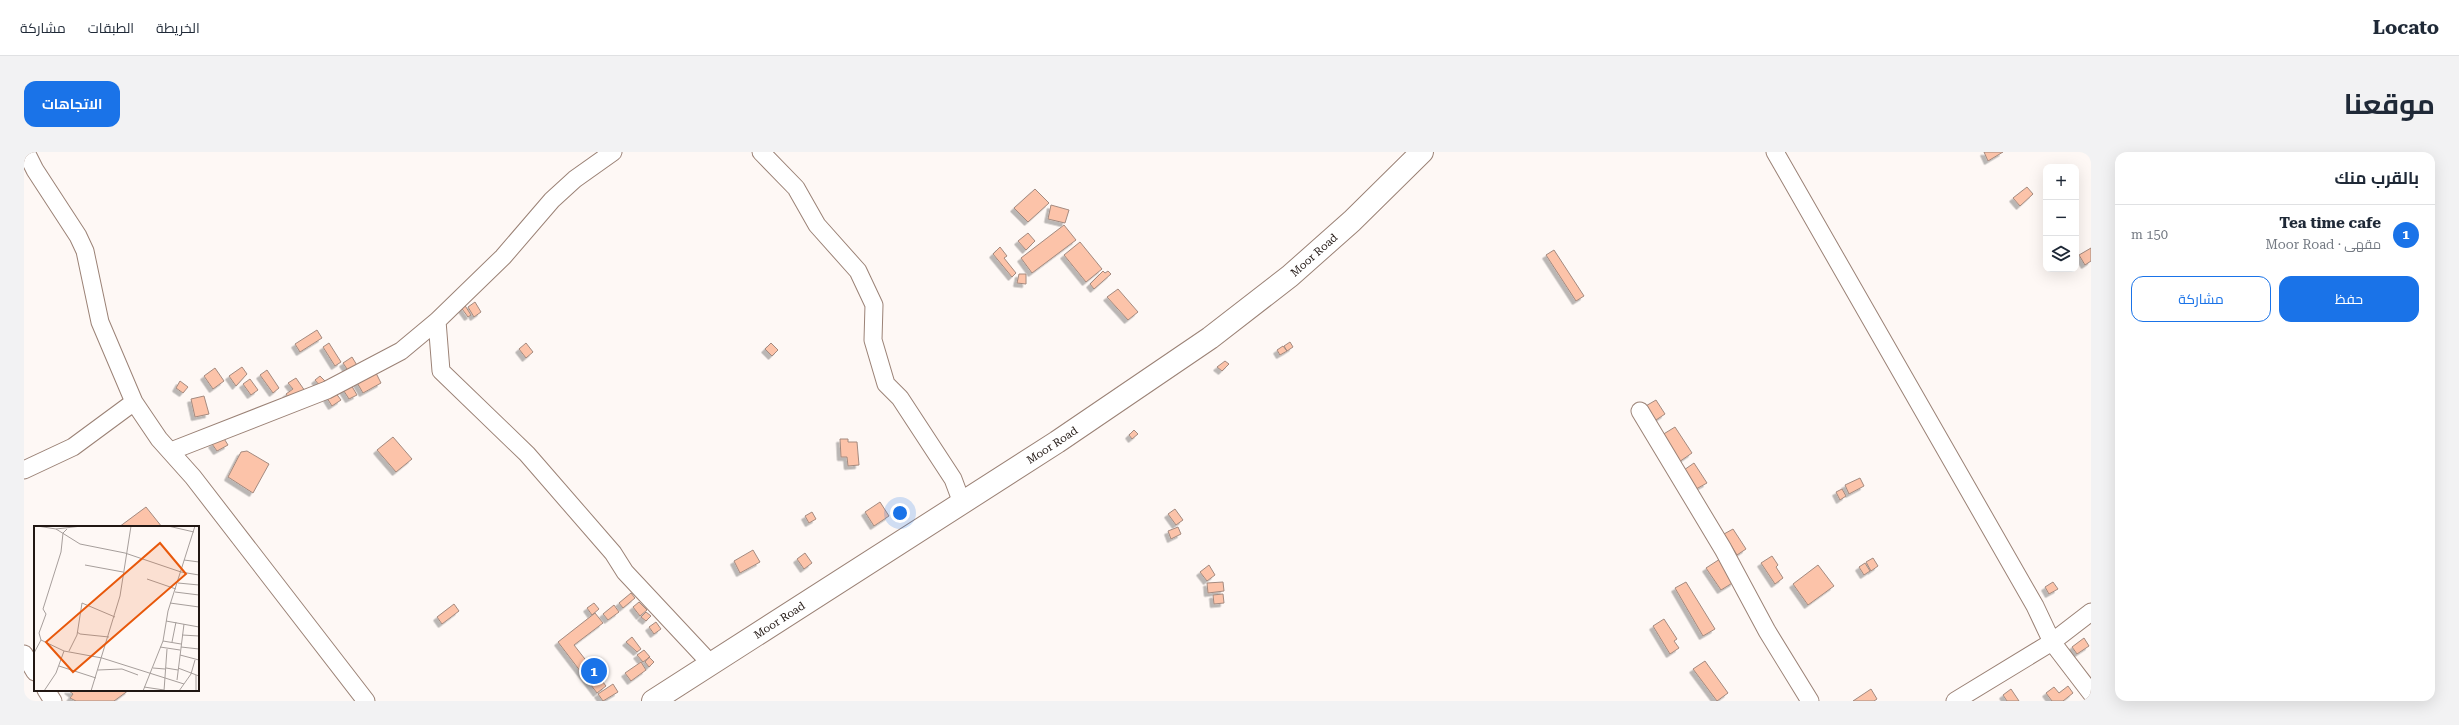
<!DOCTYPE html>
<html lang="ar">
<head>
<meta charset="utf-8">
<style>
  :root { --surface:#fff; --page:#f2f2f3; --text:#1f2937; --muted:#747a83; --line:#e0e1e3; --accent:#1a73e8 }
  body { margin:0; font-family:"Roboto Serif",Cairo,serif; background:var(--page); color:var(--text); direction:rtl }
  .controls { position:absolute; right:12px; top:12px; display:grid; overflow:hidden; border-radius:8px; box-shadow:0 4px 16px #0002 }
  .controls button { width:36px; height:36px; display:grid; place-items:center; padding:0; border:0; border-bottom:1px solid var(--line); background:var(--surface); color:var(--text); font:20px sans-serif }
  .you { position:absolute; left:876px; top:361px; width:14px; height:14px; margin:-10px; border:3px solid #fff; border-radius:50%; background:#1a73e8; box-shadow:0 0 0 6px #1a73e833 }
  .badge { display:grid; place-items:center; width:26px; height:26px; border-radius:50%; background:var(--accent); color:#fff; font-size:13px; font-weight:700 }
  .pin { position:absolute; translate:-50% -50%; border:2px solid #fff; box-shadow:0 1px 4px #0006 }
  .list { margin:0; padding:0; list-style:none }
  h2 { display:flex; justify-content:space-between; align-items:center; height:52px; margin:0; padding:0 16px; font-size:17px }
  h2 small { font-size:13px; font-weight:400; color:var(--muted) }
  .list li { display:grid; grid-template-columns:26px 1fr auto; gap:12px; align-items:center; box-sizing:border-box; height:60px; padding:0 16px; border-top:1px solid var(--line) }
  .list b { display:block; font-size:15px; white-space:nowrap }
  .list p { margin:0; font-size:13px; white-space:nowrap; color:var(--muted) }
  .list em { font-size:13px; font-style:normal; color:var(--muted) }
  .actions { display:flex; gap:8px; padding:12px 16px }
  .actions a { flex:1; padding:9px 0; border:1px solid var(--accent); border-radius:12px; text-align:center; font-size:14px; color:var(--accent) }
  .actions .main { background:var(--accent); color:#fff }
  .icon { flex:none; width:22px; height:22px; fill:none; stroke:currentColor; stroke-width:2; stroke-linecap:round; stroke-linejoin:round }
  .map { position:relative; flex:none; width:2067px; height:549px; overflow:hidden; direction:ltr; border-radius:12px }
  header { display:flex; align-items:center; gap:24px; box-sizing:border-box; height:56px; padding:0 20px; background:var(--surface); border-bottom:1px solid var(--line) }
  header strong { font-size:19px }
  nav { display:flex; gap:22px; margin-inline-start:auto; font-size:14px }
  .intro { display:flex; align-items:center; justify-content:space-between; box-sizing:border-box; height:96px; padding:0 24px }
  h1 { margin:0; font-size:28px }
  .button { padding:10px 18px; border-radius:12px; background:var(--accent); color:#fff; font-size:14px; font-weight:700 }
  main { display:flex; gap:24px; padding:0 24px }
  aside { flex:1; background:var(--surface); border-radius:12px; box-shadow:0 4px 16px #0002 }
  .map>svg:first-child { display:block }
</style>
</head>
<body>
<header>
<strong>Locato</strong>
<nav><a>الخريطة</a><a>الطبقات</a><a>مشاركة</a></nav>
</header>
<div class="intro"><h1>موقعنا</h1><a class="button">الاتجاهات</a></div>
<main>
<aside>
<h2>بالقرب منك<small></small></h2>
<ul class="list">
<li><span class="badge">1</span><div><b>Tea time cafe</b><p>مقهى · Moor Road</p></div><em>150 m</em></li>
</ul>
<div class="actions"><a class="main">حفظ</a><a>مشاركة</a></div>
</aside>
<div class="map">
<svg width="2067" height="549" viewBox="0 0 2067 549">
  <defs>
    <filter id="shadow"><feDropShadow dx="-3.5" dy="3.5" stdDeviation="0" flood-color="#0004"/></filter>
  </defs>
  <rect width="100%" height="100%" fill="#fef8f5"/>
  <path fill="#fcc3a9" stroke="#a48a7f" filter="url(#shadow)" d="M 1960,0 L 1979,0 L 1964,9 Z
    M 2003,35 L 2009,42 L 1996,54 L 1989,46 Z
    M 1011,37 L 1025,51 L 1004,70 L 990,56 Z
    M 1027,53 L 1045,58 L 1041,71 L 1024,67 Z
    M 1040,73 L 1052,88 L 1008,121 L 997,106 Z
    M 1004,81 L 1011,89 L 1002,98 L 994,89 Z
    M 1056,90 L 1078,117 L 1062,130 L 1040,103 Z
    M 976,95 L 983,104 L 980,106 L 992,121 L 988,125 L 969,102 Z
    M 2067,96 L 2067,109 L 2061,113 L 2055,103 Z
    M 1530,98 L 1560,144 L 1552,149 L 1522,103 Z
    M 1079,119 L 1081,121 L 1084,119 L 1087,122 L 1070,137 L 1066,132 Z
    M 995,122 L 1002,122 L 1002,132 L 993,131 Z
    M 1094,137 L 1114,160 L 1104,168 L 1083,145 Z
    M 451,150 L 457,160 L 450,165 L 444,155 Z
    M 440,152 L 447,163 L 444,165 L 436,154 Z
    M 293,178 L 298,186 L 276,200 L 271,192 Z
    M 1266,190 L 1269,195 L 1263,199 L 1260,194 Z
    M 305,191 L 317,210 L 311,214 L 299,195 Z
    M 502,191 L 509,200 L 502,206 L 495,197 Z
    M 747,191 L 754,198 L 748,204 L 741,197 Z
    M 1259,194 L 1263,199 L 1256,203 L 1253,198 Z
    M 328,205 L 334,215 L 325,220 L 319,211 Z
    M 1201,209 L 1205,212 L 1198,219 L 1193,215 Z
    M 218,215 L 223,222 L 212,234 L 205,224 Z
    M 191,216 L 200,229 L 189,237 L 180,224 Z
    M 243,218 L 255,236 L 249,241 L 236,223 Z
    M 351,219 L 357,231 L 339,241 L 332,229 Z
    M 296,224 L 302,230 L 296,234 L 291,228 Z
    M 272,226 L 281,239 L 267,249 L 262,242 L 269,237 L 264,231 Z
    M 226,227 L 234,238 L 227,243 L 219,232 Z
    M 156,229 L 164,235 L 159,241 L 152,236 Z
    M 326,231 L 333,243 L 325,247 L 318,236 Z
    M 311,240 L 317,248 L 308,254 L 303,246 Z
    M 180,244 L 185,262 L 171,265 L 167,247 Z
    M 1632,248 L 1641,262 L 1629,270 L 1620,255 Z
    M 1651,275 L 1668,301 L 1655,310 L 1638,283 Z
    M 1110,278 L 1114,282 L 1108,287 L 1105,283 Z
    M 199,285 L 204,293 L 193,299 L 188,292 Z
    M 369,285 L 388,307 L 372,320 L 353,298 Z
    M 816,287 L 824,287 L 824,290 L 833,290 L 835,313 L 824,314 L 823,305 L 817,305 Z
    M 223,299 L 245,312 L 229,341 L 204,325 L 217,300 Z
    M 1670,311 L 1683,331 L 1672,337 L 1660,318 Z
    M 1836,326 L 1840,334 L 1825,342 L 1821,333 Z
    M 1818,337 L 1822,344 L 1816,348 L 1812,340 Z
    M 856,350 L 865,364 L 850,374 L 841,360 Z
    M 122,355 L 138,375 L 95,375 Z
    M 1151,357 L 1159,368 L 1152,373 L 1144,362 Z
    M 788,360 L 792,367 L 785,371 L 781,364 Z
    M 1154,375 L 1157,382 L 1147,387 L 1144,379 Z
    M 1709,377 L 1722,397 L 1713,403 L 1700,382 Z
    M 729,398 L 736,410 L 716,421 L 710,409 Z
    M 781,401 L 788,411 L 780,417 L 773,407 Z
    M 1748,404 L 1754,413 L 1752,415 L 1759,426 L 1751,432 L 1737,411 Z
    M 1849,406 L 1854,414 L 1847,419 L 1842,410 Z
    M 1696,407 L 1710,430 L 1697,438 L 1682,416 Z
    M 1841,411 L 1846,419 L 1840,423 L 1835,415 Z
    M 1185,413 L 1191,423 L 1183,429 L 1176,420 Z
    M 1794,413 L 1810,434 L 1784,453 L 1769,432 Z
    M 1199,430 L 1200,439 L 1184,441 L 1183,431 Z
    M 1662,430 L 1691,477 L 1679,484 L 1651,436 Z
    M 2029,430 L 2034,437 L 2025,442 L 2021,435 Z
    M 607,441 L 611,446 L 599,456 L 595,451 Z
    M 1199,442 L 1200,451 L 1190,452 L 1189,443 Z
    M 615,450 L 623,458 L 616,464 L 609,455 Z
    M 570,451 L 575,457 L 568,463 L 563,456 Z
    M 430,452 L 435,459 L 418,472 L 413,465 Z
    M 590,453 L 595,460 L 584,468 L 579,462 Z
    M 622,460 L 627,464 L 622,469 L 617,465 Z
    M 571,461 L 579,471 L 550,493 L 582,534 L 573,541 L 534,490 Z
    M 1640,467 L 1653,487 L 1650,489 L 1655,496 L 1646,502 L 1629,474 Z
    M 632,470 L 637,477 L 630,482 L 625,475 Z
    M 608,485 L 617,497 L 613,500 L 602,490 Z
    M 2060,486 L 2065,494 L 2053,502 L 2048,495 Z
    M 620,498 L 626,505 L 619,510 L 613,503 Z
    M 625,505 L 630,510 L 625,515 L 621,510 Z
    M 1681,509 L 1704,541 L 1693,549 L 1669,517 Z
    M 617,510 L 622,518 L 607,529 L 601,521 Z
    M 589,532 L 594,540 L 579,549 L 574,542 Z
    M 2044,534 L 2049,541 L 2039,549 L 2028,549 L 2022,541 L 2030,535 L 2035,541 Z
    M 1847,537 L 1853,547 L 1850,549 L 1829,549 Z
    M 1987,537 L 1995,549 L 1983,549 L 1979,543 Z
    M 44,538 L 105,538 L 90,549 L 52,549 L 46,546 L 49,542 Z"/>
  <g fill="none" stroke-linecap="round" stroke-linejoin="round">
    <g stroke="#9b8276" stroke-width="19">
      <path id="minor" d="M 2,0 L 11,18 L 54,84 L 61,99 L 76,170 L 110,250 L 135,287 L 169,325 L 342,549
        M 737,0 L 772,36 L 793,73 L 834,119 L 850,153 L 849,188 L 862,232 L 876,246 L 929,327 L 938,351
        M 1751,0 L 2011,454 L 2028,490 L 2067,541
        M 413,169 L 417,219 L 503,302 L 589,401 L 601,420 L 688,513
        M 1616,259 L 1699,397 L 1743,479 L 1786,549
        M 147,299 L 303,238 L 377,199 L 413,169 L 479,105 L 528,48 L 551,27 L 589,0
        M 0,318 L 49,295 L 110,250
        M 0,502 L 11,520
        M 22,538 L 29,549
        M 1931,549 L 2028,490 L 2067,460"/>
    </g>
    <g stroke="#9b8276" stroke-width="24">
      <g id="tertiary">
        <path id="s1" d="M 629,549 L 1033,290 L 1186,186 L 1266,124 L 1328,69 L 1398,0"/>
      </g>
    </g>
    <use href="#minor" stroke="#fff" stroke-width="17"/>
    <use href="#tertiary" stroke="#fff" stroke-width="22"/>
  </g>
  <g text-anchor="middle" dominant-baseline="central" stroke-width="4" stroke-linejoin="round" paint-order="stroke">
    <g font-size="11" fill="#211713" stroke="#fff">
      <text stroke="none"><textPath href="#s1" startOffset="798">Moor Road</textPath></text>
      <text stroke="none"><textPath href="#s1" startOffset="474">Moor Road</textPath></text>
      <text stroke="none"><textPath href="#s1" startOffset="150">Moor Road</textPath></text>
    </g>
  </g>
  <g transform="translate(10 374)">
    <rect width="165" height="165" fill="#fef8f5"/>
    <path fill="none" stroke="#a69e9b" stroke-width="1" d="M 3,0 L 22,3 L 46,18 L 91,27 L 147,46 L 165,49M 134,0 L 160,6M 22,3 L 48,0M 33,3 L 29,7 L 27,26 L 9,83 L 12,88 L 5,107 L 7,114 L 30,125 L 68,132 L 150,158M 150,34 L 165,36M 51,39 L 89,46M 113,53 L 142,63M 144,57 L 165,59M 141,66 L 165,69M 136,77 L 165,81M 132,95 L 165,101M 43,106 L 46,108 L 75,111M 148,109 L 165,110M 129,115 L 147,118M 138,116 L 142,96M 126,121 L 146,124M 147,121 L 165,123M 35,125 L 43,109 L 48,77 L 81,91M 0,127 L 7,114M 146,129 L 165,134M 25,140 L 62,152M 119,142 L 131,143M 132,142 L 144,144M 144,142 L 165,150M 64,144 L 88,143 L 104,149M 162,149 L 162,164M 143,154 L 150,98M 110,161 L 130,164M 10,165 L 22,147 L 30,125M 57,165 L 86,70 L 97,0M 109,165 L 129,115 L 134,85 L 161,0M 130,165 L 133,123M 145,165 L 157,148 L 161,134"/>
    <path fill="#e8590c" fill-opacity="0.15" stroke="#e8590c" stroke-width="2" d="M 126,17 L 152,48 L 39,146 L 12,116 Z"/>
    <rect width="165" height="165" fill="none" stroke="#211713" stroke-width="2"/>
  </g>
</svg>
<div class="controls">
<button>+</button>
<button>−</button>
<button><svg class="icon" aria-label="layers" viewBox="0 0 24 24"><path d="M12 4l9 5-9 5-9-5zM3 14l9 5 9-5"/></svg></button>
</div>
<div class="you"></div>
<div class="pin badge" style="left:570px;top:519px">1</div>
</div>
</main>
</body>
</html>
